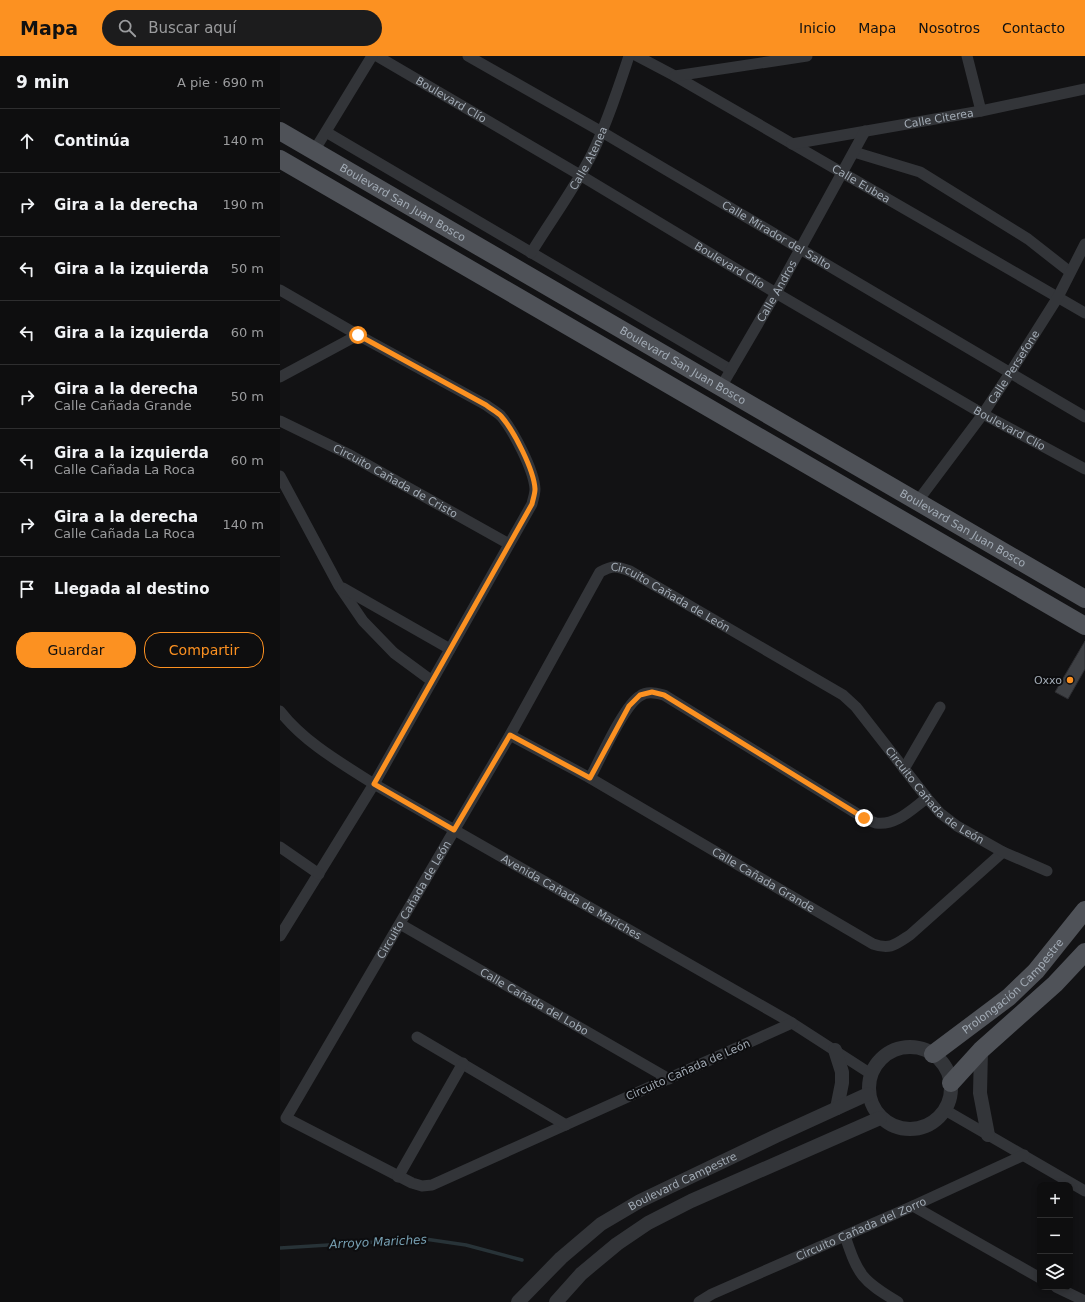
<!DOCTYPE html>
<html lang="es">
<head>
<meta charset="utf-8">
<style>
  :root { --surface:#0e0e0f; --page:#1c1c1d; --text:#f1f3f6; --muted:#9b9c9e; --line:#2e2e2f; --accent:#fc9121 }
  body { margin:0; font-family:"DejaVu Sans",sans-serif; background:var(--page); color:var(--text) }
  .controls { position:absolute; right:12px; bottom:12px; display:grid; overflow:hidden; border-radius:8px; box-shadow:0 2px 6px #0003 }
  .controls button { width:36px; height:36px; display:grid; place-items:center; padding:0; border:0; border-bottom:1px solid var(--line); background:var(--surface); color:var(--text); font:20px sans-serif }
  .stop { position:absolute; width:12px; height:12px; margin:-9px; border:3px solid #fc9121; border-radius:50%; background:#fff }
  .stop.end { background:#fc9121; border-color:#fff; box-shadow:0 1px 4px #0008 }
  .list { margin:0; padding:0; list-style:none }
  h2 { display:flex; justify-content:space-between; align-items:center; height:52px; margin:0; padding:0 16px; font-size:17px }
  h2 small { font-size:13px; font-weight:400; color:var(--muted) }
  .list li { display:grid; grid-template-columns:26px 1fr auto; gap:12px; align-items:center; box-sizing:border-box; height:64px; padding:0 16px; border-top:1px solid var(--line) }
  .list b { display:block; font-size:15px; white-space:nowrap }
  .list p { margin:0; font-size:13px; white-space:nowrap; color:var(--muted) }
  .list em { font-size:13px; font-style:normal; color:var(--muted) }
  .actions { display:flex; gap:8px; padding:12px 16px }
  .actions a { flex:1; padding:9px 0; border:1px solid var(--accent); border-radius:16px; text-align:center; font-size:14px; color:var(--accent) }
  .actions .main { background:var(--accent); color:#111 }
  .icon { flex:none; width:22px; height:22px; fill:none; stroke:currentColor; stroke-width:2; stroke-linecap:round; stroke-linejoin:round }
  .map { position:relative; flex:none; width:805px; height:1246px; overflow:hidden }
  header { display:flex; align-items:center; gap:24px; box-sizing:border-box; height:56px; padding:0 20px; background:var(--accent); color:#111 }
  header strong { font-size:19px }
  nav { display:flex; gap:22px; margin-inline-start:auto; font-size:14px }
  .search { width:280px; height:36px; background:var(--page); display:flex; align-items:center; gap:10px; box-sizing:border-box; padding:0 14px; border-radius:22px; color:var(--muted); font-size:15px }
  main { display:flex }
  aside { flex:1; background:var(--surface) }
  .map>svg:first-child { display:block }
</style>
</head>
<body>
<header>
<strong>Mapa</strong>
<div class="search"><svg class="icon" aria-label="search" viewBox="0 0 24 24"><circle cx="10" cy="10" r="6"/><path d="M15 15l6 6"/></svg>Buscar aquí</div>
<nav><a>Inicio</a><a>Mapa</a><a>Nosotros</a><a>Contacto</a></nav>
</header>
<main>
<aside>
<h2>9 min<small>A pie · 690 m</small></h2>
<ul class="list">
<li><svg class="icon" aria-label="ahead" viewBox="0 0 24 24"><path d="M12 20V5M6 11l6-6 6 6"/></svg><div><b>Continúa</b></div><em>140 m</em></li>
<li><svg class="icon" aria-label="right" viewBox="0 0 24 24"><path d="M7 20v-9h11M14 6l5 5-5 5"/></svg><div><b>Gira a la derecha</b></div><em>190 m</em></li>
<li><svg class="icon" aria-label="left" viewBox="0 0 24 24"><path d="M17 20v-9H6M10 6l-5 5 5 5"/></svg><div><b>Gira a la izquierda</b></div><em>50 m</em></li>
<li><svg class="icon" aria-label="left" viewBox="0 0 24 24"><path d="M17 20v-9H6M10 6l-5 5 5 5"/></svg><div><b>Gira a la izquierda</b></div><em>60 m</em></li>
<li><svg class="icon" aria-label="right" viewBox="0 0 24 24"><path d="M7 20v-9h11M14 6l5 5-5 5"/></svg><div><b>Gira a la derecha</b><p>Calle Cañada Grande</p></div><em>50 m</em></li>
<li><svg class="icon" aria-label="left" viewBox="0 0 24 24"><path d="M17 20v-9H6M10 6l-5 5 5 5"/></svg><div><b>Gira a la izquierda</b><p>Calle Cañada La Roca</p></div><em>60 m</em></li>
<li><svg class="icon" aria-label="right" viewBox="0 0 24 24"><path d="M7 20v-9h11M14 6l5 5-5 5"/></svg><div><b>Gira a la derecha</b><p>Calle Cañada La Roca</p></div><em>140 m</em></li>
<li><svg class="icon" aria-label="arrive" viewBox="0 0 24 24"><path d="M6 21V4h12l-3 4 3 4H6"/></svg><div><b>Llegada al destino</b></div></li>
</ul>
<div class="actions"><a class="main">Guardar</a><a>Compartir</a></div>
</aside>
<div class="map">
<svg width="805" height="1246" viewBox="0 0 805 1246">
  <rect width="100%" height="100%" fill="#121214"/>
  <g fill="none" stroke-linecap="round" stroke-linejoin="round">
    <path stroke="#283338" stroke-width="3.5" d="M 0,1192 L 145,1183 L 186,1189 L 242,1204"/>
  </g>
  <path fill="#3e4044" stroke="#2c2c30" d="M 805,585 L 805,613 L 788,643 L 775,636 Z"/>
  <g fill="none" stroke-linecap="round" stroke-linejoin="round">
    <g stroke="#333539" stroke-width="11">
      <path id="s1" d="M 97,0 L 300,119 L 496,237 L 703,358 L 805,413"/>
      <path id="s2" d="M 188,0 L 322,76 L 805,361"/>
      <path id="s3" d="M 357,0 L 395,20 L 805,257"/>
      <path d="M 687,0 L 701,55"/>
      <path d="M 395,20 L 527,0"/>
      <path d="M 46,76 L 451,314"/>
      <path id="s4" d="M 512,88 L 701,55 L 805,33"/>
      <path d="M 34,95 L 92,0"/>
      <path d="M 574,96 L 640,116 L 748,183 L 790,216"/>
      <path id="s5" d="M 251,197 C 271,164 295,132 312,98 C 327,67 338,33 349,0"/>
      <path d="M 0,234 L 78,279 L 206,349 C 211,353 217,356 221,360 C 233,374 254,414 255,433 C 255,438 253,443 252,448 L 94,728 L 0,880"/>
      <path d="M 0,321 L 78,279"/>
      <path id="s6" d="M 441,331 L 496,237 L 585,75"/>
      <path id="s7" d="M 0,365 L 70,399 L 229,488"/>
      <path d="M 0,420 L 59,530 L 83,565 L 114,597 L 152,625"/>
      <path id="s8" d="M 637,446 L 703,358 L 730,317 L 778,241 L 805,188"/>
      <path d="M 63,532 L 170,593"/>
      <path id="s9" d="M 0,655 C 24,686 61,707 94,728 L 512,967 L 591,1018"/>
      <path id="s10" d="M 230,679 L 310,722 L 593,888 C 610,894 615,889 630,879 L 723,796"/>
      <path d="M 624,713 L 660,651"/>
      <path d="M 310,722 C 320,704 344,649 360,640 C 367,635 375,637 384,639 L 584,762 C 588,764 593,766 596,767 C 616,770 632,753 647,742"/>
      <path d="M 0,791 L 39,818"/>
      <path id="s11" d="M 120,868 L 389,1023"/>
      <path id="s12" d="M 512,967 L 152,1129 L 142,1130 L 132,1127 L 6,1062 L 230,679 L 320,516 C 333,509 336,510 350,515 L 563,639 L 576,651 L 647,742 L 660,757 L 677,770 L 723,796 L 767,815"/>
      <path d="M 137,981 L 286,1069"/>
      <path d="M 665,1054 L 805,1135"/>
      <path d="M 118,1121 L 183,1007"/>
      <path d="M 633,1150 L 760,1222"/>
      <path d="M 565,1180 C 578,1219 582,1225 618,1246"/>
      <path d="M 776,1231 L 805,1245"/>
      <path id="s13" d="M 419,1246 L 432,1238 L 633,1150 L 744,1099"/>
    </g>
    <g stroke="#333539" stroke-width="14">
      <circle cx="630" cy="1032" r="41"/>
      <path d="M 555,994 L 562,1016 L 562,1027 L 557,1052"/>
      <path d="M 701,994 L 700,1037 L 708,1079"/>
      <path id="s14" d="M 238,1246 L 281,1202 L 321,1168 L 360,1145 L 496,1080 L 588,1038"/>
      <path d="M 276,1246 L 301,1218 L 337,1188 L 368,1167 L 411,1145 L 600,1062"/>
    </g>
    <g stroke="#4f5258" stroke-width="18">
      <path id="s15" d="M 0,75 L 805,543"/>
      <path d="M 0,103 L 805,570"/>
      <path id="s16" d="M 653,998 L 729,941 L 756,915 L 805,854"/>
      <path d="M 671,1027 L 701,994 L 775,928 L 805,896"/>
    </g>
  </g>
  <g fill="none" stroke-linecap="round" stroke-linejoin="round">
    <path stroke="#fc9121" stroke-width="5" d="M 78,279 L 206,349 C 211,353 217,356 221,360 C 234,375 254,414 255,433 C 255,438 253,443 252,448 L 94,728 L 174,774 L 230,679 L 310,722 L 349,650 L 360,639 L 372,636 L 384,639 L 584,762"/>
  </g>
  <circle fill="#fc9121" stroke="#0d0d0f" stroke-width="1.5" cx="790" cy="624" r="4"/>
  <g text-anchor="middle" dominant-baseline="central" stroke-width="4" stroke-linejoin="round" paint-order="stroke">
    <g font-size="11" fill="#a2abb5" stroke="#0d0d0f">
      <text stroke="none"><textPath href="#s1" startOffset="86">Boulevard Clío</textPath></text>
      <text stroke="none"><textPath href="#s4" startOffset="149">Calle Citerea</textPath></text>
      <text stroke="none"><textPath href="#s5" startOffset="111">Calle Atenea</textPath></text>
      <text stroke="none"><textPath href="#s3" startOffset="258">Calle Eubea</textPath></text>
      <text stroke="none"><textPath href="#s15" startOffset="142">Boulevard San Juan Bosco</textPath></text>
      <text stroke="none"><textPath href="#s2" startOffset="357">Calle Mirador del Salto</textPath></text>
      <text stroke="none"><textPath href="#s1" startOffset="410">Boulevard Clío</textPath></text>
      <text stroke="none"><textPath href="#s6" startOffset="111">Calle Andros</textPath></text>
      <text stroke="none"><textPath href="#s15" startOffset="466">Boulevard San Juan Bosco</textPath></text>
      <text stroke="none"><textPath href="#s8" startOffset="166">Calle Persefone</textPath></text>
      <text stroke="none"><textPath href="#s1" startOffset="734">Boulevard Clío</textPath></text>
      <text stroke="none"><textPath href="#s7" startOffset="130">Circuito Cañada de Cristo</textPath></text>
      <text stroke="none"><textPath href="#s15" startOffset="790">Boulevard San Juan Bosco</textPath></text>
      <text stroke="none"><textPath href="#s12" startOffset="1266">Circuito Cañada de León</textPath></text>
      <text stroke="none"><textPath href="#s12" startOffset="1602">Circuito Cañada de León</textPath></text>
      <text stroke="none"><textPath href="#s10" startOffset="292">Calle Cañada Grande</textPath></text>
      <text stroke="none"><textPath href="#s9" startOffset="347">Avenida Cañada de Mariches</textPath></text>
      <text stroke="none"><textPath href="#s12" startOffset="810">Circuito Cañada de León</textPath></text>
      <text stroke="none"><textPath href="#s16" startOffset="105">Prolongación Campestre</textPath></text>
      <text stroke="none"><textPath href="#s11" startOffset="155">Calle Cañada del Lobo</textPath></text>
      <text transform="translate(408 1014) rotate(-24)">Circuito Cañada de León</text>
      <text stroke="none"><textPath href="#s14" startOffset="206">Boulevard Campestre</textPath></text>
      <text stroke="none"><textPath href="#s13" startOffset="178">Circuito Cañada del Zorro</textPath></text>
    </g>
    <g font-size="11" fill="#a2abb5" stroke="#0d0d0f" text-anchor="end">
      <text x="782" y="624">Oxxo</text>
    </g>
    <g font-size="12" font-style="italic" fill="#77a0b3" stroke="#0d0d0f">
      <text transform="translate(98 1186) rotate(-3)">Arroyo Mariches</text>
    </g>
  </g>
</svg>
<div class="controls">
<button>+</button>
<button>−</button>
<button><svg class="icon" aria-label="layers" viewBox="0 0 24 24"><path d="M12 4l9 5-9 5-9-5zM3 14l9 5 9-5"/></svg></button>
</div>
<div class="stop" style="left:78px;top:279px"></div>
<div class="stop end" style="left:584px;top:762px"></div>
</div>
</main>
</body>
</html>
